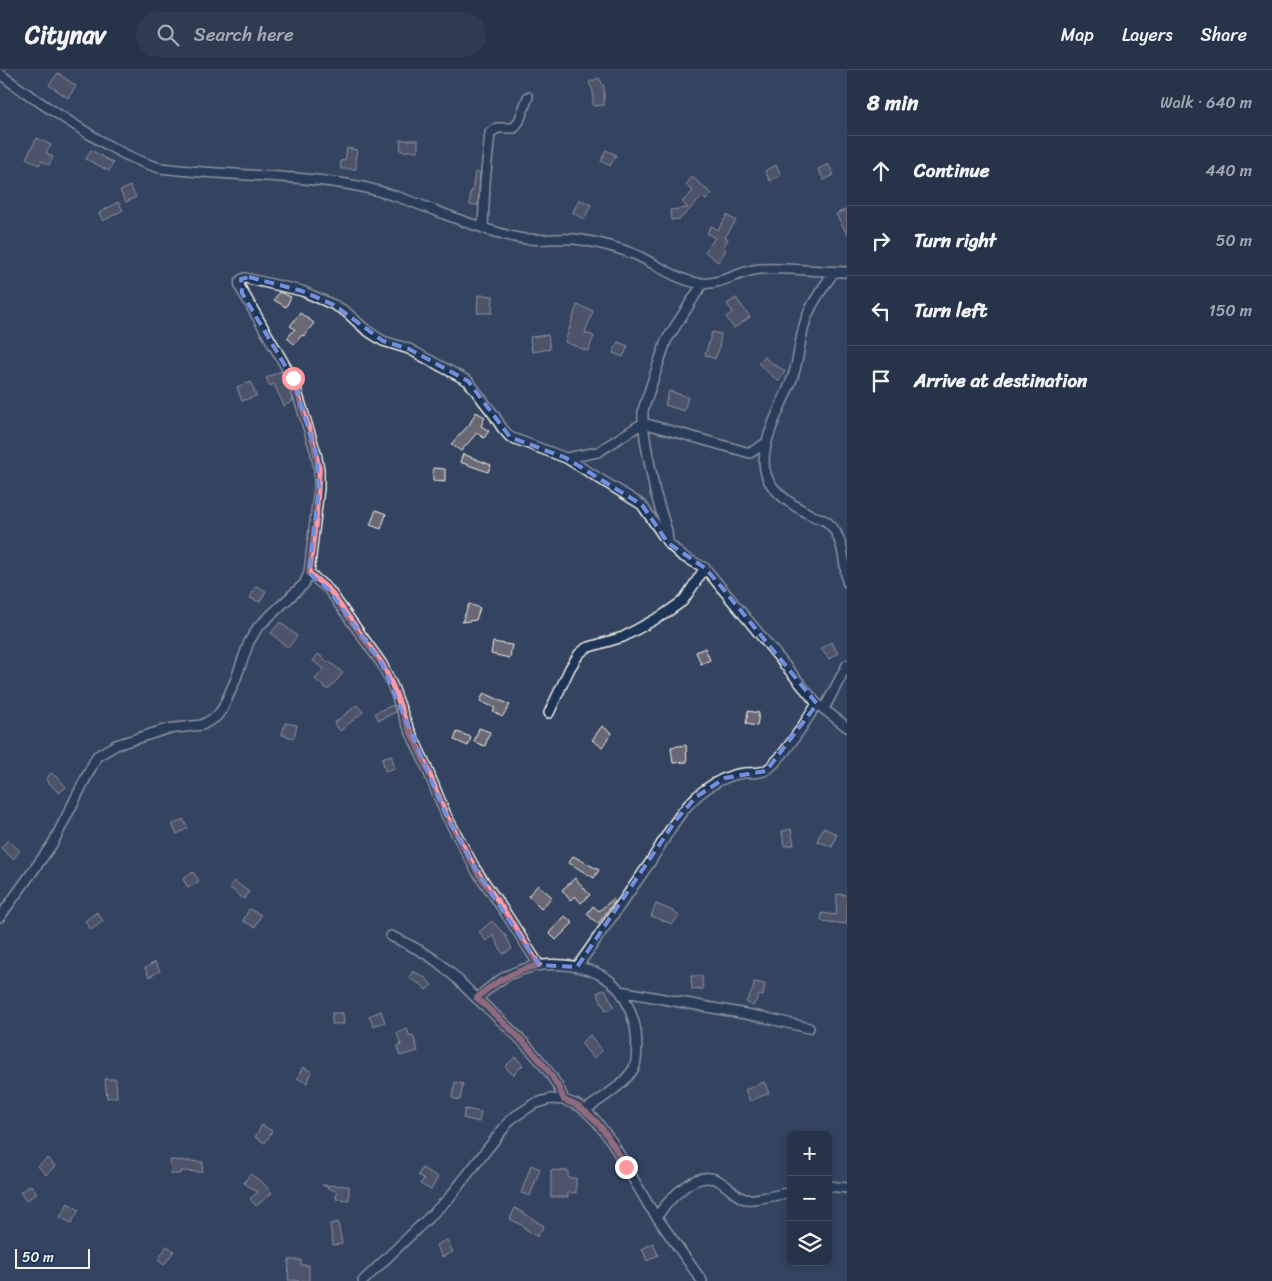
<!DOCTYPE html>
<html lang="en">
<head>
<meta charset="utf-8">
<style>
  :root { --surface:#273348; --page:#2f3b4f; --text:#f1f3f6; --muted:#a4aab4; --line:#434e60 }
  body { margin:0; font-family:Sriracha,sans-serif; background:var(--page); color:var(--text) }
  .controls { position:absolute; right:15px; bottom:15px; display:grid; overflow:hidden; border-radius:8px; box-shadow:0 2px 8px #0003 }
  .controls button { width:45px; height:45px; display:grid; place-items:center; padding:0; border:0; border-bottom:1px solid var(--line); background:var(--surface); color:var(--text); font:25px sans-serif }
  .scale { position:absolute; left:15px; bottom:12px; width:75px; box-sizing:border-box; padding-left:5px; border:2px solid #f4f1e8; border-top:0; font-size:14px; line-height:18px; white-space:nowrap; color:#f4f1e8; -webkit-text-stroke:4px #1d3557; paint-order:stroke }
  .stop { position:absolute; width:15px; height:15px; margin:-11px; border:4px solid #ff9aa2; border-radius:50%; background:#fff }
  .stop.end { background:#ff9aa2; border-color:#fff; box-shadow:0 1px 5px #0008 }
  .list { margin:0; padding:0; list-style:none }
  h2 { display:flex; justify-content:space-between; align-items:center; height:65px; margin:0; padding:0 20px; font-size:21px }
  h2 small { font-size:16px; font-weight:400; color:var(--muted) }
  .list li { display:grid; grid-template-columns:32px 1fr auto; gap:15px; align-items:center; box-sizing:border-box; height:70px; padding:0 20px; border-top:1px solid var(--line) }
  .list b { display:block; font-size:19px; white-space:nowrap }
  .list em { font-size:16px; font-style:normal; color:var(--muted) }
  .icon { flex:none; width:28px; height:28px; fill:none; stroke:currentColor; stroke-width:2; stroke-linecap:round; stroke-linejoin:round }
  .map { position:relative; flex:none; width:847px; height:1211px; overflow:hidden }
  header { display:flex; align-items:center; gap:30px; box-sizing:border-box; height:70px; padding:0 25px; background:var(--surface); border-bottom:1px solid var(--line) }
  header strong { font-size:24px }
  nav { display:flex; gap:28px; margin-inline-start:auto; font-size:18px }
  .search { width:350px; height:45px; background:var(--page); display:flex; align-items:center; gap:12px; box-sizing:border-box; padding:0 18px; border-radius:28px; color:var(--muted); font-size:19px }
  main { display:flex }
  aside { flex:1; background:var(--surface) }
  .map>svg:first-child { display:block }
</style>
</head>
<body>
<header>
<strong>Citynav</strong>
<div class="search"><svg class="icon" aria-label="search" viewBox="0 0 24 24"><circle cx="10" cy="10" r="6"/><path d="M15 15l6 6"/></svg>Search here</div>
<nav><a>Map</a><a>Layers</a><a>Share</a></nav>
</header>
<main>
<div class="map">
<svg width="847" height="1211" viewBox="0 0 847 1211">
  <rect width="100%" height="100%" fill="#344460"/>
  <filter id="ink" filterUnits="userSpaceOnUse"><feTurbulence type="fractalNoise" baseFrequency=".02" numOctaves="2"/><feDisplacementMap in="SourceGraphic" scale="10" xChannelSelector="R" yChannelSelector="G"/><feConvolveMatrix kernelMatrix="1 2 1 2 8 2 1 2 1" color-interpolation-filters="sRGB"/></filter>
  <g filter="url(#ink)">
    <path fill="#6b6775" stroke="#f4f1e8" d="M 58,3 L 76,16 L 68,28 L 49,15 Z
      M 599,8 L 604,17 L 604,35 L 593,36 L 593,21 L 589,12 Z
      M 37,68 L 51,75 L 46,83 L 53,87 L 49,95 L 42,91 L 39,95 L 26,88 Z
      M 400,70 L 418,70 L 418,81 L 401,81 Z
      M 347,78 L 357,80 L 355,90 L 356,90 L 356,99 L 341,99 L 340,91 L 345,90 Z
      M 91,80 L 113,93 L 109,101 L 86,89 Z
      M 606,80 L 616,85 L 610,96 L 601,91 Z
      M 828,94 L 834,105 L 824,110 L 818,99 Z
      M 776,95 L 781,105 L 770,111 L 765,101 Z
      M 475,102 L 480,103 L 478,135 L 470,135 L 470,122 L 472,122 Z
      M 692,107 L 712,124 L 706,130 L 702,127 L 680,149 L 671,150 L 670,140 L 688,138 L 682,132 L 693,121 L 686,115 Z
      M 130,116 L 136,127 L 126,132 L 120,121 Z
      M 579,129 L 591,135 L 584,149 L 573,143 Z
      M 118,132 L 123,140 L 103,151 L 99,143 Z
      M 847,139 L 847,164 L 836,144 Z
      M 727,145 L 736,151 L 725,167 L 728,169 L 723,178 L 726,180 L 718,192 L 705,182 L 715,168 L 707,163 L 711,156 L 718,160 Z
      M 279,222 L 291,227 L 286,237 L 274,230 Z
      M 478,225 L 493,226 L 492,243 L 477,243 Z
      M 736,228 L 750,247 L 734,258 L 726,247 L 733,242 L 727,234 Z
      M 577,235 L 593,241 L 585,263 L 594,266 L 588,281 L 565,272 Z
      M 300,243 L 314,253 L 304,266 L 302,265 L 294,274 L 287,268 L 295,259 L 290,256 Z
      M 712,262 L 721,264 L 719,279 L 715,289 L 705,285 Z
      M 548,265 L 550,279 L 532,282 L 530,267 Z
      M 618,272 L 628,276 L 623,287 L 613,283 Z
      M 764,287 L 770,292 L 785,301 L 779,311 L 772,306 L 758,293 Z
      M 281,301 L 293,331 L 284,336 L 274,314 L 270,316 L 266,308 Z
      M 251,312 L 256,326 L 242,331 L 237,317 Z
      M 669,321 L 688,327 L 684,341 L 665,335 Z
      M 476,342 L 485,347 L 481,356 L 489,361 L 484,368 L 477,363 L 461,381 L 451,374 L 469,355 Z
      M 463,384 L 491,395 L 488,402 L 460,392 Z
      M 433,398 L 445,399 L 445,412 L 433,411 Z
      M 376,440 L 386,444 L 381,459 L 370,455 Z
      M 256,516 L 266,521 L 260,532 L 250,528 Z
      M 469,534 L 480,538 L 476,550 L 462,552 Z
      M 280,552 L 297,566 L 288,578 L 271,563 Z
      M 493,572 L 512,575 L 510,588 L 491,584 Z
      M 831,572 L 838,583 L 829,589 L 821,579 Z
      M 705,578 L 710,590 L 701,594 L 696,582 Z
      M 318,584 L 329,593 L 330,592 L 343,603 L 328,620 L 315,609 L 324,599 L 313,591 Z
      M 484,623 L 510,635 L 502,647 L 493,641 L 495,638 L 480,631 Z
      M 357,635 L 363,642 L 340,661 L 334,653 Z
      M 393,635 L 396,642 L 379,650 L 375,643 Z
      M 748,641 L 759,643 L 757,656 L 746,654 Z
      M 285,653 L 297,655 L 294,668 L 282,665 Z
      M 602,656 L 612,663 L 602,677 L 592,670 Z
      M 479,658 L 490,662 L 485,676 L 474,672 Z
      M 457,662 L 471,667 L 468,676 L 454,670 Z
      M 686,675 L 687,692 L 673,693 L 671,677 Z
      M 391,685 L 395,698 L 385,701 L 382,688 Z
      M 51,703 L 59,709 L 66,717 L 59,723 L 46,710 Z
      M 183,749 L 188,758 L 177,764 L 172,755 Z
      M 823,758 L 837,764 L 832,777 L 817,771 Z
      M 791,759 L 794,775 L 784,776 L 782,761 Z
      M 8,770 L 20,781 L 13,789 L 1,778 Z
      M 573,786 L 599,800 L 594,808 L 569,793 Z
      M 193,802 L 199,811 L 188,818 L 183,809 Z
      M 575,808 L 590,825 L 581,833 L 575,826 L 570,830 L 562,820 Z
      M 234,811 L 249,822 L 244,829 L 229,817 Z
      M 538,815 L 552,827 L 541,839 L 528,826 Z
      M 837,824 L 847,825 L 847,854 L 821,851 L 822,843 L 836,845 Z
      M 613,829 L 615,831 L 598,854 L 587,844 L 593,836 L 599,841 Z
      M 656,834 L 671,840 L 679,846 L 672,854 L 651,846 Z
      M 249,839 L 261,845 L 255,857 L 243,851 Z
      M 97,842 L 103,851 L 91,860 L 85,851 Z
      M 565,846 L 573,853 L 556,870 L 549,863 Z
      M 492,851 L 506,866 L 512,879 L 503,884 L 493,865 L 486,871 L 479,862 Z
      M 155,892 L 160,901 L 149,907 L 145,898 Z
      M 413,901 L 426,908 L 432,915 L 426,920 L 422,915 L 409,908 Z
      M 691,906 L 702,906 L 703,919 L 692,920 Z
      M 754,912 L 765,914 L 763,926 L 759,925 L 753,936 L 746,932 L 753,919 Z
      M 605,919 L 614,937 L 606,941 L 597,923 Z
      M 381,941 L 385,952 L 373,956 L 369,946 Z
      M 332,943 L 343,943 L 344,954 L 332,954 Z
      M 407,959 L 410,966 L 413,965 L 418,981 L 400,986 L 397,977 L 401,975 L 397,963 Z
      M 590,965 L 602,981 L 593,988 L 581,973 Z
      M 515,987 L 523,995 L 513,1005 L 505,997 Z
      M 303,997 L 312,1002 L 307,1013 L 297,1008 Z
      M 105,1009 L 116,1009 L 117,1027 L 107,1028 Z
      M 455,1012 L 463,1014 L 460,1030 L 452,1028 Z
      M 764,1012 L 769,1023 L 750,1031 L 745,1020 Z
      M 465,1039 L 481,1042 L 479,1052 L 463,1048 Z
      M 262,1055 L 272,1061 L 265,1073 L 255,1067 Z
      M 48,1088 L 55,1096 L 46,1105 L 38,1096 Z
      M 170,1090 L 203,1092 L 202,1102 L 181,1101 L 181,1104 L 171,1104 Z
      M 531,1095 L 540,1099 L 530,1126 L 521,1123 Z
      M 422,1098 L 438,1107 L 431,1120 L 420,1114 L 424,1109 L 418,1105 Z
      M 551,1100 L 568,1101 L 568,1108 L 576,1108 L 576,1123 L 568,1122 L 568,1127 L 551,1127 Z
      M 250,1104 L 263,1113 L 272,1123 L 256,1136 L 250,1129 L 258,1122 L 244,1113 Z
      M 31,1115 L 37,1123 L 26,1131 L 20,1122 Z
      M 322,1115 L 349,1116 L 349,1130 L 336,1129 L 337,1122 Z
      M 68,1133 L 79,1140 L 71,1153 L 60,1147 Z
      M 515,1138 L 544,1156 L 537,1167 L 524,1158 L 525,1157 L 510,1149 Z
      M 338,1152 L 342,1174 L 333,1175 L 330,1154 Z
      M 447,1170 L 453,1182 L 442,1187 L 436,1175 Z
      M 653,1173 L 658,1185 L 647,1191 L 642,1179 Z
      M 167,1176 L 174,1181 L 164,1195 L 158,1190 Z
      M 289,1190 L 301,1190 L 301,1195 L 309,1195 L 309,1211 L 288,1210 Z"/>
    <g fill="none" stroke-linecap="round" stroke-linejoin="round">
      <g stroke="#f4f1e8" stroke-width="12">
        <path id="minor" d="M 0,4 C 21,20 42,34 64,48 C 95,68 125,88 160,98 C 224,106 289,104 352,115 C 409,125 458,154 514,167 C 536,173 559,166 582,170 C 600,173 619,178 636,185 C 656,194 677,210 698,213 C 721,216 738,201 760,199 C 789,197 818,202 847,202
          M 483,158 L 485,112 L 490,63 L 497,58 L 514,58 L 519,51 L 528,27
          M 834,202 C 825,215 814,229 808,244 C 800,262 800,284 794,303 C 785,334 747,387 773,417 C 783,430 799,439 813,446 C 818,448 823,449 827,452 C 844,466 844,492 847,512
          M 566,388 L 598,382 L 643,353 L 750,383 L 766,373
          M 668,473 L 667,461 L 655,422 L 646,375 L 643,353 L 643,340 L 666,271 L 703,213
          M 309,503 L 329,520 L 382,594 L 393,617 L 406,652 L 424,691 L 446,745 L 476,800 L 507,845 L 539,895
          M 824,639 L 847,595
          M 549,643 L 570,598 L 579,584 L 586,578 L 623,567 L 663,545 L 683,531 L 705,498
          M 0,847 L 53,773 L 97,686 L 116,675 L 167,659 L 202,655 L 216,647 L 223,638 L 235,611 L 249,572 L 258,557 L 304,514 L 309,503 L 319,418 L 319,399 L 316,383 L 293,309 L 240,217 C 239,212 239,210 245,208 L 302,221 L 334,235 L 345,241 L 366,260 L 383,271 L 409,279 L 468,311 L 494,345 L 502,358 L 510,367 L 566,388 L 642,435 L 668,473 L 682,486 L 705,498 L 817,634 L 847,657
          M 391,866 C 406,873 421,880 435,890 C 448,899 460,912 472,924 C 502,952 550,991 564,1030
          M 577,897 C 601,863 625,828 649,794 C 664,771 676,745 697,726 C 711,714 726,705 744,703 C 751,702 760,704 766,700 C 781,692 807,649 817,634
          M 620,921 L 762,947 L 809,958
          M 477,929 C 490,916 504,905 521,900 C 552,889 599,894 620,921 C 627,931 632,945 635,956 C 637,966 638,989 634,998 C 623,1016 602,1028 585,1040
          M 828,1116 L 847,1118
          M 657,1146 C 669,1130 696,1098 719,1111 C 728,1116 735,1126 745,1129 C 752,1131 782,1124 791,1122
          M 363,1211 L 449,1128 L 511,1049 L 534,1034 L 550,1029 L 564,1030 L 577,1035 L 585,1040 L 597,1052 L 612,1072 L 649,1136 L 702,1211"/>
      </g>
      <use href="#minor" stroke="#1d3557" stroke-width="9"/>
    </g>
  </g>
  <g fill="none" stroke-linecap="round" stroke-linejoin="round" filter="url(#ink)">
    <path stroke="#ff9aa2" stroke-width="6" d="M 293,308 L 313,372 L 319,399 L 316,446 L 309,503 L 329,520 L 382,594 L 393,617 L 406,652 L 424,691 L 446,745 L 476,800 L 507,845 L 539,895 C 514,901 495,911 477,928 C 506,955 551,993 564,1030 C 596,1041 610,1069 626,1097"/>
  </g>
  <path d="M0 0H847V1211H0ZM 249,207 L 302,221 L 334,235 L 383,271 L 409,279 L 468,311 L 510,367 L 566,388 L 642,435 L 668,473 L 705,498 L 719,514 L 817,634 L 766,701 L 725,708 L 696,727 L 676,750 L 577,897 L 539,895 L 476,800 L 446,745 L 382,594 L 329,520 L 309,503 L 319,418 L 316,383 L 293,309 L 242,223 L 241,209 Z" fill="#344460" fill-opacity=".55" fill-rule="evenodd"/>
  <path fill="none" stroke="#738fde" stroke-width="4" stroke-dasharray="10 6" stroke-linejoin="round" d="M 249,207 L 302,221 L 334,235 L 383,271 L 409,279 L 468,311 L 510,367 L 566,388 L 642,435 L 668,473 L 705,498 L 719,514 L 817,634 L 766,701 L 725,708 L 696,727 L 676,750 L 577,897 L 539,895 L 476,800 L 446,745 L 382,594 L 329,520 L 309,503 L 319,418 L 316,383 L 293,309 L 242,223 L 241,209 Z"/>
</svg>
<div class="controls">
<button>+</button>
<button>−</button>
<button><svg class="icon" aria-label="layers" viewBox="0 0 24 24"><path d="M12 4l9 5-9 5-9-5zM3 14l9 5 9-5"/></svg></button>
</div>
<div class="scale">50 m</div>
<div class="stop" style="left:293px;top:308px"></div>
<div class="stop end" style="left:626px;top:1097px"></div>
</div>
<aside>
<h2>8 min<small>Walk · 640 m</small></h2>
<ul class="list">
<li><svg class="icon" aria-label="ahead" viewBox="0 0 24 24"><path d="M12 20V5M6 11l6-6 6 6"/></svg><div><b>Continue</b></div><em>440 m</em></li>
<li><svg class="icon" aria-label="right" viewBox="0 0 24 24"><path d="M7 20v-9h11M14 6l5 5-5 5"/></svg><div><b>Turn right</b></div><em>50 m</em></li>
<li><svg class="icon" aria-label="left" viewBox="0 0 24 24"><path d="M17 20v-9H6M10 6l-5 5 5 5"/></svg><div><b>Turn left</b></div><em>150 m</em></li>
<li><svg class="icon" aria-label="arrive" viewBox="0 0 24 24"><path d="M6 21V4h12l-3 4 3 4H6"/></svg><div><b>Arrive at destination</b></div></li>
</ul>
</aside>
</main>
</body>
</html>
